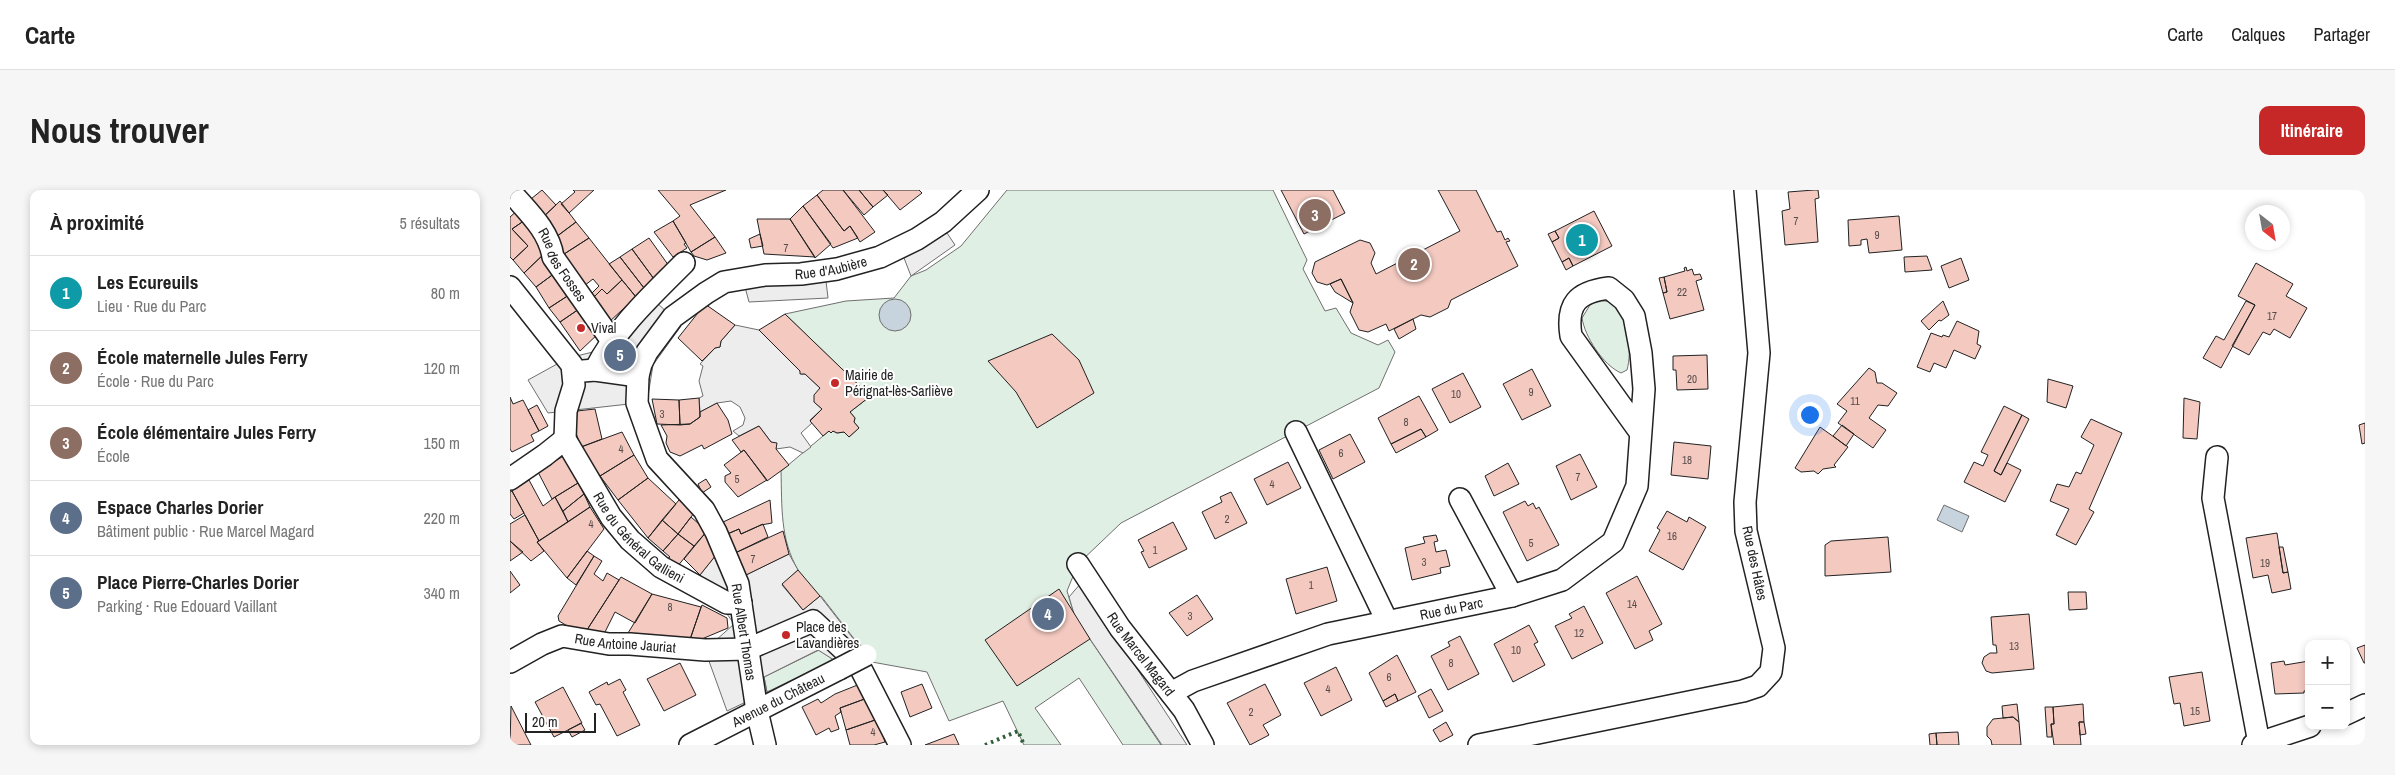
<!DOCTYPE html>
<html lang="fr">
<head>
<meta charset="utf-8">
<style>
  :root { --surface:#fff; --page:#f6f6f6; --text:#222; --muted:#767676; --line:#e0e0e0; --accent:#c62828 }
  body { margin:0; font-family:"Archivo Narrow",sans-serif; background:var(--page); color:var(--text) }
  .controls { position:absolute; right:15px; bottom:15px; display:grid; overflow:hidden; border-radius:10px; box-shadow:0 2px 8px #0003 }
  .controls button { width:45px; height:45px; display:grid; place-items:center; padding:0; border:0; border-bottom:1px solid var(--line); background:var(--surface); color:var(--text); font:25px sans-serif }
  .compass { position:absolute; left:1735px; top:15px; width:45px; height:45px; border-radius:50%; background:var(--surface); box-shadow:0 2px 8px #0003; rotate:149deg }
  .scale { position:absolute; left:15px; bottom:12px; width:71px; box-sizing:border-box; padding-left:5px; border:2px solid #222; border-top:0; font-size:14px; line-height:18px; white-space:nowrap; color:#222; -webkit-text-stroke:4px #fff; paint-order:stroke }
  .you { position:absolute; left:1299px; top:224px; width:18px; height:18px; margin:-12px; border:4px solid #fff; border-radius:50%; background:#1a73e8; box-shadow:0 0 0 8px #1a73e833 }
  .badge { display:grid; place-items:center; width:32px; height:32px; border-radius:50%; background:var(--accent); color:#fff; font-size:16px; font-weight:700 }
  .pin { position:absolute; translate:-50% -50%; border:2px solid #fff; box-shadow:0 1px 5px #0006 }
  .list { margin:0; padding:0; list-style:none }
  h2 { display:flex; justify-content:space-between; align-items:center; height:65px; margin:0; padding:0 20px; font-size:21px }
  h2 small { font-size:16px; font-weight:400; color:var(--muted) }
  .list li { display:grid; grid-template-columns:32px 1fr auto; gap:15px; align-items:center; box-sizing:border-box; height:75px; padding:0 20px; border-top:1px solid var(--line) }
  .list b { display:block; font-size:19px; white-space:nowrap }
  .list p { margin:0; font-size:16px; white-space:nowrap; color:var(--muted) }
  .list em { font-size:16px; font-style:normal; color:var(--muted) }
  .map { position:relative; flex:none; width:1855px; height:555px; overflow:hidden; border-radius:10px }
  header { display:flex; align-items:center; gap:30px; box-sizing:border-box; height:70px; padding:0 25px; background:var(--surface); border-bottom:1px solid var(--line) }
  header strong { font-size:24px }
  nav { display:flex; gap:28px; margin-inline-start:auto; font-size:18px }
  .intro { display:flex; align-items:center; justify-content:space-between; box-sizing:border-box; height:120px; padding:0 30px }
  h1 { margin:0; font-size:35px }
  .button { padding:12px 22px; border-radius:10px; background:var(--accent); color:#fff; font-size:18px; font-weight:700 }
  main { display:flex; gap:30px; padding:0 30px }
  aside { flex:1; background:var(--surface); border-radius:10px; box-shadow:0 2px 8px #0003 }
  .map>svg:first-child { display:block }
</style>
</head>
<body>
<header>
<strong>Carte</strong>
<nav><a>Carte</a><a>Calques</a><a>Partager</a></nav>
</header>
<div class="intro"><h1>Nous trouver</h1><a class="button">Itinéraire</a></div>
<main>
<aside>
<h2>À proximité<small>5 résultats</small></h2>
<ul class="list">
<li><span class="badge" style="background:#0f9aa8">1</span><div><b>Les Ecureuils</b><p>Lieu · Rue du Parc</p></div><em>80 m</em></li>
<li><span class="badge" style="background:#8d6e63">2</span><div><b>École maternelle Jules Ferry</b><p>École · Rue du Parc</p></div><em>120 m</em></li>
<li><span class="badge" style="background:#8d6e63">3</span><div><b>École élémentaire Jules Ferry</b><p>École</p></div><em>150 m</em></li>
<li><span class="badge" style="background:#5c6f8a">4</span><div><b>Espace Charles Dorier</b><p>Bâtiment public · Rue Marcel Magard</p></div><em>220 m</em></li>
<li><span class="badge" style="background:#5c6f8a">5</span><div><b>Place Pierre-Charles Dorier</b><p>Parking · Rue Edouard Vaillant</p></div><em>340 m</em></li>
</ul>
</aside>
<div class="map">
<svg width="1855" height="555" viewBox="0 0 1855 555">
  <rect width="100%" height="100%" fill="#fff"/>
  <path fill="#e0efe3" stroke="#6f6f6f" d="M 497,0 L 763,0 L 797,70 L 793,79 L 815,121 L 826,118 L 841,143 L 868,155 L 878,150 L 885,162 L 869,198 L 611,333 L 568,374 L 557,401 L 565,427 L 651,555 L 613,555 L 569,488 L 525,518 L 551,555 L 514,555 L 493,511 L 439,531 L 417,482 L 362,472 L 311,406 L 293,420 L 272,394 L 288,380 C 270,349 272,317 271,281 L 319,241 L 321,243 L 323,241 L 327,243 L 334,242 L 339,247 L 349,238 L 344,232 L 345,228 L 340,222 L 358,208 L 359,205 L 275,124 L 336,111 L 384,108 L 401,86 L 416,80 L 451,56 Z
    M 1089,110 C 1092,111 1097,111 1101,112 C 1120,121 1122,163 1117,180 L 1111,183 C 1093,175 1075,147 1072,128 L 1080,115 Z
    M 309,460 L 324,470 L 257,502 L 254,487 Z"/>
  <path fill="#ededed" stroke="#6f6f6f" d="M 437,43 L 445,55 L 401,86 L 394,68 Z
    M 316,91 L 318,108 L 239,112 L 235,97 Z
    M 136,102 L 171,136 L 143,175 L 137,212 L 38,223 L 18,190 L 58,168 L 83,162 Z
    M 225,135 L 249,140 L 290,181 L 291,184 L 295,184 L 310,198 L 304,212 L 312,219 L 300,230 L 302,233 L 291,243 L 301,257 L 293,263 L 280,257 L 266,259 L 266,254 L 261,252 L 249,236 L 229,246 L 223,241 L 233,235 L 235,228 L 230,217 L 221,211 L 207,213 L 190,222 L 189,208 L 193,206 L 189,191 L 193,176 L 190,174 L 205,158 L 210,157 L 211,151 Z
    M 279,364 L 288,380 L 272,395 L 293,420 L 310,406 L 349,456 L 324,470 L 308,460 L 254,487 L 257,502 L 217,521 L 195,460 L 224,434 L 190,385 L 206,365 L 228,394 L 236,385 Z
    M 571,393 L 677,555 L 652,555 L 565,427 L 559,407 Z"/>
  <path fill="#c7d3dd" stroke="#6f6f6f" d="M369 125a16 16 0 1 1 32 0a16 16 0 1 1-32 0Z
    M 1434,315 L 1459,326 L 1452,342 L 1427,330 Z"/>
  <path fill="#f3c9c0" stroke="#222" d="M 32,0 L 46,15 L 30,30 L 16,13 Z
    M 63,0 L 84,0 L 59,23 L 51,14 L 65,2 Z
    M 148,0 L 216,0 L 180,15 L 205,47 L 181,62 L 163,31 L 170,26 Z
    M 313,0 L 333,0 L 365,42 L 350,52 L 340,36 L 334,41 L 307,5 Z
    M 333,0 L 349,0 L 363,17 L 354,25 Z
    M 349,0 L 373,0 L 378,5 L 363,17 Z
    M 373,0 L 409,0 L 412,3 L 390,20 Z
    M 771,0 L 823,0 L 835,23 L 794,44 Z
    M 928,0 L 966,0 L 987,42 L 991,41 L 995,50 L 998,48 L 1000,51 L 996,52 L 1008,76 L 941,110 L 938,118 L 920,127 L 911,125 L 879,141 L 876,134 L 858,142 L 849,140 L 840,122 L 843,113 L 831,89 L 817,95 L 807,92 L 802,83 L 805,72 L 850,50 L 860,53 L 865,63 L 861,73 L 866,84 L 950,41 Z
    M 1304,0 L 1308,0 L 1309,8 L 1305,9 L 1308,52 L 1275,55 L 1272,21 L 1280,19 L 1278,2 Z
    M 307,5 L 334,41 L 340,36 L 348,48 L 323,58 L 293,16 Z
    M 50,11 L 66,32 L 46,47 L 30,30 Z
    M 293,16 L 321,54 L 305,68 L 280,29 Z
    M 9,19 L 18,28 L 2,39 L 18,56 L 3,70 L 0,67 L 0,27 Z
    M 1084,21 L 1102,56 L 1063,76 L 1059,68 L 1052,72 L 1042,52 L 1049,48 L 1045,41 Z
    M 1389,26 L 1392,60 L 1359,63 L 1357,49 L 1351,50 L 1351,55 L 1339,56 L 1338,30 Z
    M 18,28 L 36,62 L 14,83 L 3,70 L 18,56 L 2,39 Z
    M 247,29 L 280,29 L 305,67 L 254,64 Z
    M 163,31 L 176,53 L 174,54 L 177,58 L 163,67 L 144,42 Z
    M 66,32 L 79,48 L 51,66 L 46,47 Z
    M 1045,41 L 1049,48 L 1042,52 L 1038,44 Z
    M 250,44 L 253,56 L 241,58 L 239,49 Z
    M 205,47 L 216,63 L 197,70 L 184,66 L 181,62 Z
    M 79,48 L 112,90 L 97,104 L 92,99 L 83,108 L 82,103 L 89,96 L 83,89 L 70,99 L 51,66 Z
    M 139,48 L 159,76 L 144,89 L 122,59 Z
    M 122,59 L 144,89 L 134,98 L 110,67 Z
    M 36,62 L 49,80 L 26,97 L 14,83 Z
    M 1417,66 L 1422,80 L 1395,82 L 1394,67 Z
    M 110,67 L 134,98 L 126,107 L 99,74 Z
    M 1059,68 L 1063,76 L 1056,80 L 1052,72 Z
    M 1451,68 L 1459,90 L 1439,98 L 1431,76 Z
    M 1746,73 L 1783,94 L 1776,106 L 1797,118 L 1780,148 L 1764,139 L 1760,145 L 1753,142 L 1739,165 L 1722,156 L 1745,115 L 1728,106 Z
    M 1176,77 L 1177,81 L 1182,79 L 1184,85 L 1190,84 L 1192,89 L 1186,91 L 1194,120 L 1160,129 L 1153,103 L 1157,102 L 1154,87 L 1175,81 L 1174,78 Z
    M 49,80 L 62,103 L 39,118 L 26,97 Z
    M 1154,87 L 1157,102 L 1153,103 L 1149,88 Z
    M 831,89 L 843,113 L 825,102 L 820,94 Z
    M 112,90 L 126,107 L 98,133 L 81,110 L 92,99 L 97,104 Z
    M 62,103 L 72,117 L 50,132 L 39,118 Z
    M 1433,111 L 1439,125 L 1431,131 L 1429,130 L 1419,140 L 1411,131 Z
    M 1736,111 L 1745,115 L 1711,178 L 1693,168 L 1706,146 L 1714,150 Z
    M 195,114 L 225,135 L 211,151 L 210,157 L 205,158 L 192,171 L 168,148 Z
    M 72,117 L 90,142 L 70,161 L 50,132 Z
    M 275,124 L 359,205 L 358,208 L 340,222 L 345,228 L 344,232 L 349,238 L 339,247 L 334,242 L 327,243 L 323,241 L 321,243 L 319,241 L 313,246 L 300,231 L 312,219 L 304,212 L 304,205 L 310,198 L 295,184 L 290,184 L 290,181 L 249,140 Z
    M 903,129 L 906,139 L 889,149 L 884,139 Z
    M 1447,131 L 1469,141 L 1467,154 L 1471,156 L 1465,169 L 1444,160 L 1436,178 L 1424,173 L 1420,182 L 1407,177 L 1421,143 L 1432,147 L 1433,145 L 1439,147 Z
    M 542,144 L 569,170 L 584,203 L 527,238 L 506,202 L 478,171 Z
    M 1197,165 L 1198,199 L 1167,200 L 1166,180 L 1163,180 L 1163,166 Z
    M 1359,178 L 1365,182 L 1367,193 L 1372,193 L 1387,203 L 1378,216 L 1368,215 L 1359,228 L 1376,240 L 1363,258 L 1328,233 L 1337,221 L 1327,214 Z
    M 1022,179 L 1041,216 L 1012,230 L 993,194 Z
    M 953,183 L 971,217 L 940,233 L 922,199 Z
    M 1538,189 L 1563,196 L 1556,218 L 1537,212 Z
    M 909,206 L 928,240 L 916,247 L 911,239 L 881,254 L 868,228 Z
    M 0,207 L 3,214 L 13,210 L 29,241 L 21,245 L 24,251 L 2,262 L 0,259 Z
    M 189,208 L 190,227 L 180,234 L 170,235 L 169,210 Z
    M 1674,208 L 1690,212 L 1687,249 L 1673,248 Z
    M 142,209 L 169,210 L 170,235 L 147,234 Z
    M 207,213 L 218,230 L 222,244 L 194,259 L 192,255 L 170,266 L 160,262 L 156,253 L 157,246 L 151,235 L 180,234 L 190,227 L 190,222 Z
    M 27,215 L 38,236 L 29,241 L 18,220 Z
    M 1494,216 L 1512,225 L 1484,281 L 1491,285 L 1497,273 L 1511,280 L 1495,312 L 1454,292 L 1464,272 L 1473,276 L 1478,265 L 1471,262 Z
    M 85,219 L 92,249 L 71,257 L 66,243 L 67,221 Z
    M 1512,225 L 1519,229 L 1491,285 L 1484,281 Z
    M 1581,229 L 1612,243 L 1579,319 L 1584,322 L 1566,355 L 1546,345 L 1559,319 L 1540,311 L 1547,294 L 1559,297 L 1566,282 L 1571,284 L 1584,255 L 1571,247 Z
    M 1855,233 L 1855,253 L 1852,254 L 1849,235 Z
    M 1332,235 L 1344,244 L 1336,256 L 1323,246 Z
    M 249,236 L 261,252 L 267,253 L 266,259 L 279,275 L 257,291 L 234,260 L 231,262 L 222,250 Z
    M 1310,237 L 1338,257 L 1324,275 L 1326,277 L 1313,279 L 1308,284 L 1304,281 L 1291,282 L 1285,278 Z
    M 911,239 L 916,247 L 886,263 L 881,254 Z
    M 112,242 L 124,265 L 90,286 L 71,257 Z
    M 840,244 L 855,272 L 823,289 L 809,260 Z
    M 1164,252 L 1201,256 L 1198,289 L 1161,285 Z
    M 234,260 L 257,290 L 228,307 L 215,292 L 215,286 L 221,283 L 214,275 Z
    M 1070,264 L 1087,297 L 1061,310 L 1046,276 Z
    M 55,265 L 68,293 L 42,309 L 28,282 Z
    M 124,265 L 138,288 L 108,310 L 90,286 Z
    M 778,272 L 791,298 L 757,315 L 744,289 Z
    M 998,273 L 1009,294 L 984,306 L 975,286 Z
    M 138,288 L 166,314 L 138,348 L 108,310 Z
    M 196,289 L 201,297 L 192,303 L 188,294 Z
    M 19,290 L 33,316 L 45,307 L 58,332 L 29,351 L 2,301 Z
    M 68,293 L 74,304 L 53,321 L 45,307 Z
    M 2,301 L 14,323 L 4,329 L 0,324 L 0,302 Z
    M 721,302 L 737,333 L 705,349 L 692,322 L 712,312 L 710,307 Z
    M 74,304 L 80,317 L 58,332 L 53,321 Z
    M 169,310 L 184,323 L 168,344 L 152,330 Z
    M 260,310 L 262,333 L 251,335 L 231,344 L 229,339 L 215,345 L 211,333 Z
    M 1015,311 L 1018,316 L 1023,313 L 1026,319 L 1029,317 L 1049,355 L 1017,371 L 993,322 Z
    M 80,317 L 94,339 L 57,388 L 27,352 Z
    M 1157,321 L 1177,332 L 1179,327 L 1196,337 L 1173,380 L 1139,361 L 1150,340 L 1147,338 Z
    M 15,325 L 29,351 L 27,352 L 34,361 L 21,371 L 0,351 L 0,334 Z
    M 181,327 L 197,341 L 184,356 L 168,344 Z
    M 152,330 L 168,344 L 153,361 L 138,348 Z
    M 663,332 L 677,359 L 639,378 L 631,362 L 634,361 L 628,350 Z
    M 253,334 L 258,347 L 223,364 L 215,345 L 229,339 L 231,344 Z
    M 197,341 L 206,365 L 190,385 L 174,369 Z
    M 273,341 L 279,364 L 236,385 L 223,364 Z
    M 1767,343 L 1773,383 L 1778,382 L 1781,399 L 1762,403 L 1758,385 L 1743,388 L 1736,348 Z
    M 168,344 L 184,356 L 167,377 L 157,369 L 160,367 L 153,361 Z
    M 926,345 L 928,351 L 924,352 L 926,362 L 936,360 L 940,376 L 930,378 L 931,383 L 902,390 L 895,358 L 915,353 L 913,347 Z
    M 1378,347 L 1381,382 L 1315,386 L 1315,355 L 1321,351 Z
    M 0,351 L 13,362 L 0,371 Z
    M 1769,357 L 1773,357 L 1778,382 L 1773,383 Z
    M 77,361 L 84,366 L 66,395 L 57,388 Z
    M 84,366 L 92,371 L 84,384 L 93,391 L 97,383 L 109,390 L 75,443 L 59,437 L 49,431 L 48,426 Z
    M 817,377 L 827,411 L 786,424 L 776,389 Z
    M 288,380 L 310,406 L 293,420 L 272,394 Z
    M 0,381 L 10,395 L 0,403 Z
    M 1127,386 L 1152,434 L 1139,441 L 1143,450 L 1125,459 L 1096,403 Z
    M 111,387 L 142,404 L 125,433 L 105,422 L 93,446 L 75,443 Z
    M 549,399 L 580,449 L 507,496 L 475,450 Z
    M 1558,402 L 1576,402 L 1577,419 L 1559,420 Z
    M 142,404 L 191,417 L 179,453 L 118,443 Z
    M 687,405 L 703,429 L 677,446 L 659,423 Z
    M 192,415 L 217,428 L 218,438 L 187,451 L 180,449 Z
    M 1074,416 L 1093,453 L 1062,469 L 1045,436 L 1062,428 L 1059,424 Z
    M 1519,424 L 1524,479 L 1482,483 L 1476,481 L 1472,473 L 1474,467 L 1480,463 L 1487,463 L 1486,455 L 1483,455 L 1481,427 Z
    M 1019,435 L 1028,452 L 1024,454 L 1035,475 L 1003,492 L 984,454 Z
    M 950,446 L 969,484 L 938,500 L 921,466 L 940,456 L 938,452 Z
    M 1855,455 L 1855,473 L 1854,473 L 1847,458 Z
    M 887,465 L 906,502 L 888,511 L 885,504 L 873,511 L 859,483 Z
    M 1774,471 L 1775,475 L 1799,471 L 1799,500 L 1794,501 L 1794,503 L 1765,504 L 1761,473 Z
    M 170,473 L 186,505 L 154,521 L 137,489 Z
    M 826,477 L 842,510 L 811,526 L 794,493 Z
    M 1692,482 L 1700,531 L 1674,536 L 1670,513 L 1664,514 L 1659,487 Z
    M 110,489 L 116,500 L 113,502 L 130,535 L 107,546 L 90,514 L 86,515 L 79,502 L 97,492 L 98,495 Z
    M 355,492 L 360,507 L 330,518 L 331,522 L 325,526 L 329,539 L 321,542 L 319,538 L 306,545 L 292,517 L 308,509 L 311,513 L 325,504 Z
    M 412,494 L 422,518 L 400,527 L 391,502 Z
    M 755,494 L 771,525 L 753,535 L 759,545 L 740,555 L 717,513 Z
    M 53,497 L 72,533 L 44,547 L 25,512 Z
    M 921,499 L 933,521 L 919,528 L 908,506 Z
    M 885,504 L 888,511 L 876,517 L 873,511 Z
    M 360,507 L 368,529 L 336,540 L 330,518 Z
    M 1507,514 L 1509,532 L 1503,527 L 1493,528 L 1492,516 Z
    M 1573,514 L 1574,532 L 1569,532 L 1571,555 L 1544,555 L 1541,534 L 1544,534 L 1543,517 Z
    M 1,516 L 21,555 L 0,555 Z
    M 1535,517 L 1543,517 L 1544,534 L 1541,534 L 1542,547 L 1537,547 Z
    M 1503,527 L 1509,532 L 1511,555 L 1482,555 L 1481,550 L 1477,546 L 1477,537 L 1483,529 Z
    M 368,529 L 375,552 L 364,555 L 340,555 L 336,540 Z
    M 936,532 L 943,545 L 930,552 L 923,540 Z
    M 1569,532 L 1574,532 L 1576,544 L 1570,545 Z
    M 71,533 L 75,540 L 62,547 L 58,540 Z
    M 1448,542 L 1449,555 L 1427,555 L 1426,543 Z
    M 1426,543 L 1427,555 L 1420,555 L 1419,544 Z
    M 444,544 L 449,555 L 415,555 Z"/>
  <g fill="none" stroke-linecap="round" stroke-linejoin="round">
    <g stroke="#222" stroke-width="24">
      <g id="minor">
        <path id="s1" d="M 0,1 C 17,21 39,40 43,67 L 102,151"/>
        <path id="s2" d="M 0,97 L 62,175 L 64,195 L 56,221 L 55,249 L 101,327 L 120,350 L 151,377 L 217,413 L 231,413"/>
        <path d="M 85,180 C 106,138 141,106 174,73"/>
        <path d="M 73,181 L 85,180 L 128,186"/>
        <path d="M 786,242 L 877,431"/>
        <path d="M 1707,267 L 1703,308 L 1749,553"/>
        <path d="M 0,289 L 35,265 L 55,249"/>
        <path d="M 950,309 L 1002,406"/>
        <path id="s3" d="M 568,374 L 610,438 L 674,520 L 693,555"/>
        <path id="s4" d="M 0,472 L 32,454 L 52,446 L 99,454 L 120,454 L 195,460 L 238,459 L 303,431 L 335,461"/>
        <path d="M 350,477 L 390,555"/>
        <path id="s5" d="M 661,503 L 683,491 L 818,444 L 1002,406 L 1052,390 L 1103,352 L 1127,296 L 1134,199 L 1131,163 L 1124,126 L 1114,110 L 1099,98 C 1067,102 1056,114 1061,146 L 1130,242"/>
        <path d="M 1836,524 L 1855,515"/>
        <path id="s6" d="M 180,555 L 329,479"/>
        <path id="s7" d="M 255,555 L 247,521 L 228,394 L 206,342 L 194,320 L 147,269 L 127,213 L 128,186 L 131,174 L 137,162 L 163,127 L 196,103 L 214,92 L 255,85 L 291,84 L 327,79 L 370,67 L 407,49 L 433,32 L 468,0"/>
        <path d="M 969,555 L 1233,501 L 1248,496 L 1261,482 L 1264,458 L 1236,341 L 1235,312 L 1249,163 L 1235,0"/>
        <path d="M 1743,555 L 1800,536"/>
      </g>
    </g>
    <use href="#minor" stroke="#fff" stroke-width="21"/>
    <g stroke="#222" stroke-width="24" stroke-linecap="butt">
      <path id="minor-bridge" d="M 329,479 L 356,465"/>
    </g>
    <use href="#minor-bridge" stroke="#fff" stroke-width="21"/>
    <path stroke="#2f5e38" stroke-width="4" stroke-dasharray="2.5 4" stroke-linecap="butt" d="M 475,555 L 508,541 L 514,555"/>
  </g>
  <g fill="#c62828" stroke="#fff" stroke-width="2">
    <circle cx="71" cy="138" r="5"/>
    <circle cx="325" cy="193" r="5"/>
    <circle cx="276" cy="445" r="5"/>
  </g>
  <g text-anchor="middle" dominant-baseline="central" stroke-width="4" stroke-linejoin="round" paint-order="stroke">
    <g font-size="11" fill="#564c4a">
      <text x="1286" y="31">7</text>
      <text x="1367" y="45">9</text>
      <text x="276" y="58">7</text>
      <text x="1172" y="102">22</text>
      <text x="1762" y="126">17</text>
      <text x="1182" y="189">20</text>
      <text x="1021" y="202">9</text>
      <text x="946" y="204">10</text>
      <text x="1345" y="211">11</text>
      <text x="152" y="224">3</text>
      <text x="896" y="232">8</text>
      <text x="111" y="259">4</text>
      <text x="831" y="263">6</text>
      <text x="1177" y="270">18</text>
      <text x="1068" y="287">7</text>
      <text x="227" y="289">5</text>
      <text x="762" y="294">4</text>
      <text x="717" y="329">2</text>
      <text x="81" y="334">4</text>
      <text x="1162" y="346">16</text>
      <text x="1021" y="353">5</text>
      <text x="645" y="360">1</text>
      <text x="243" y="369">7</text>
      <text x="914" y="372">3</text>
      <text x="1755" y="373">19</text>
      <text x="801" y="395">1</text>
      <text x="1122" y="414">14</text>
      <text x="160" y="417">8</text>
      <text x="680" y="426">3</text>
      <text x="1069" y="443">12</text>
      <text x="1504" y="456">13</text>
      <text x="1006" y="460">10</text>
      <text x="941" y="473">8</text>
      <text x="879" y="487">6</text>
      <text x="818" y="499">4</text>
      <text x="1685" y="521">15</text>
      <text x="741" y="522">2</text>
      <text x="363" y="542">4</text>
    </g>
    <g font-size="14" fill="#222" stroke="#fff">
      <text stroke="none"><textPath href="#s1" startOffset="91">Rue des Fosses</textPath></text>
      <text stroke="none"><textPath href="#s7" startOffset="640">Rue d'Aubière</textPath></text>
      <text stroke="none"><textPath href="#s2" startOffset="300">Rue du Général Gallieni</textPath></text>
      <text transform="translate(1245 373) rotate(78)">Rue des Hâtes</text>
      <text stroke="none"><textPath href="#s5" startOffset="294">Rue du Parc</textPath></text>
      <text transform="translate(234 442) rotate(81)">Rue Albert Thomas</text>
      <text stroke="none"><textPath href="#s4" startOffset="122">Rue Antoine Jauriat</textPath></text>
      <text stroke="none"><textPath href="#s3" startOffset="110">Rue Marcel Magard</textPath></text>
      <text stroke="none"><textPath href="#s6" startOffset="99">Avenue du Château</textPath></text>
    </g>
    <g font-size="14" fill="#222" stroke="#fff" text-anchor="start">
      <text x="81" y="138">Vival</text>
      <text x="335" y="185">Mairie de<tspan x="335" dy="16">Pérignat-lès-Sarliève</tspan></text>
      <text x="286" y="437">Place des<tspan x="286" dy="16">Lavandières</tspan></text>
    </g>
  </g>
</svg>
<div class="controls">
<button>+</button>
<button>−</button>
</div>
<svg class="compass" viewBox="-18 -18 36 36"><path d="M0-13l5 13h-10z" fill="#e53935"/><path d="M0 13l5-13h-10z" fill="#767676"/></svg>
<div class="scale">20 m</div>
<div class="you"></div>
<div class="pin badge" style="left:1072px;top:50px;background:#0f9aa8">1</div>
<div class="pin badge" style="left:904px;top:74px;background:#8d6e63">2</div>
<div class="pin badge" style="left:805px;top:25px;background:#8d6e63">3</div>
<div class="pin badge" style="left:538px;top:424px;background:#5c6f8a">4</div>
<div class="pin badge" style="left:110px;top:165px;background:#5c6f8a">5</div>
</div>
</main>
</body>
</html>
